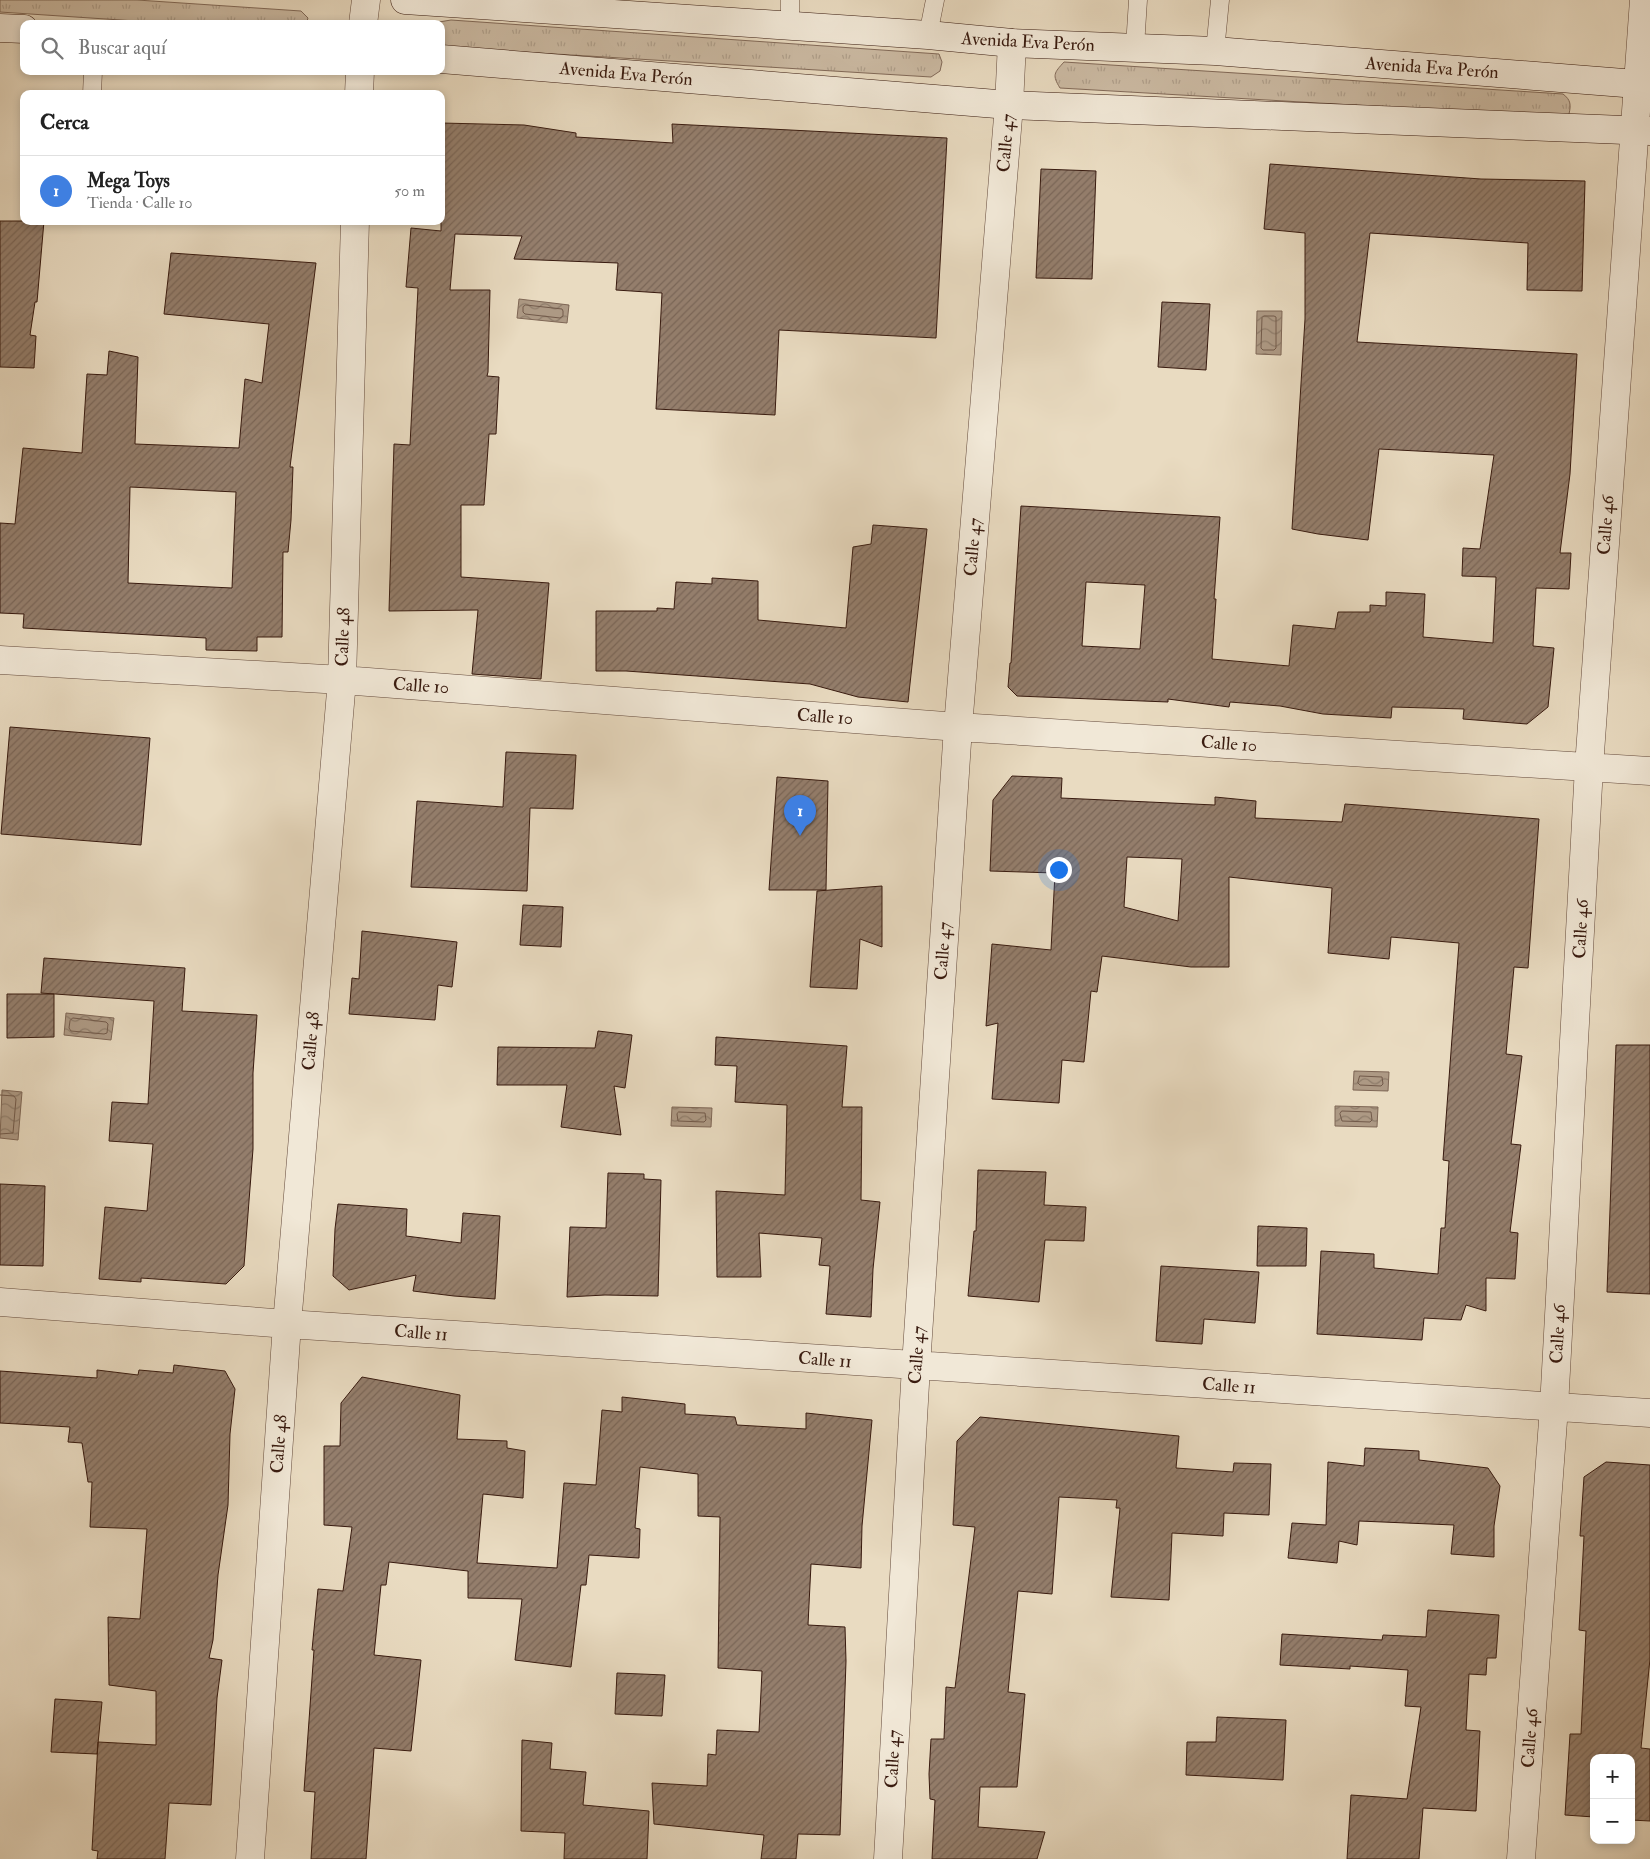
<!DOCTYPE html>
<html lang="es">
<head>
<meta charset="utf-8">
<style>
  :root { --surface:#fff; --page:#f2f2f2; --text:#222; --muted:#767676; --line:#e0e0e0; --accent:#1a73e8 }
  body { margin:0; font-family:"IM FELL Double Pica",serif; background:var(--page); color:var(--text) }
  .controls { position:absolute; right:15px; bottom:15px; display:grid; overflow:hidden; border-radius:10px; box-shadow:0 2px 8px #0003 }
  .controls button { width:45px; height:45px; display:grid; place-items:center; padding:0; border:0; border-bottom:1px solid var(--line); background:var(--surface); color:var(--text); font:25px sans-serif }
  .you { position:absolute; left:1058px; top:869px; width:18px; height:18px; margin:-12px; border:4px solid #fff; border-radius:50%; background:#1a73e8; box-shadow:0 0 0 8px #1a73e833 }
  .badge { display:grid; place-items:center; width:32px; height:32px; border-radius:50%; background:var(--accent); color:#fff; font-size:16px; font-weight:700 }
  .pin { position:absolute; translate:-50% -41px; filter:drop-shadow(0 1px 2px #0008) }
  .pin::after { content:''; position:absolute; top:26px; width:18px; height:15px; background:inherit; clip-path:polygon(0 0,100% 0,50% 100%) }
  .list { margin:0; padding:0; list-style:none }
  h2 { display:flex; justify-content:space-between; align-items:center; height:65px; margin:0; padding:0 20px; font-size:21px }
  h2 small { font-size:16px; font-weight:400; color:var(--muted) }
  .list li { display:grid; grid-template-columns:32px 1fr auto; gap:15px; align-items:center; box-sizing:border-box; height:70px; padding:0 20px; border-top:1px solid var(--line) }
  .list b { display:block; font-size:19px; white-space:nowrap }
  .list p { margin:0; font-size:16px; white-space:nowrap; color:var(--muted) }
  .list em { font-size:16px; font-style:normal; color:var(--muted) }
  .icon { flex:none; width:28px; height:28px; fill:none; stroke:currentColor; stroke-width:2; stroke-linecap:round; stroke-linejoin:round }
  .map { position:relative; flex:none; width:1650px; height:1859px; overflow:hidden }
  .search { position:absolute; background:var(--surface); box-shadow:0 2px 8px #0003; left:20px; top:20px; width:425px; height:55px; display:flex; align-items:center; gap:12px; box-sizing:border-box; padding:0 18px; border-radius:10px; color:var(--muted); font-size:19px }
  .panel { position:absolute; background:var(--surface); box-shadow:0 2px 8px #0003; left:20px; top:90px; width:425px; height:135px; border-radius:10px }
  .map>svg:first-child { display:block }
</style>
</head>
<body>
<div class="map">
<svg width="1650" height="1859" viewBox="0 0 1650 1859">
  <defs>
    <pattern id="grass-tufts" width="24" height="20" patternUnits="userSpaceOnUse" patternTransform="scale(1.25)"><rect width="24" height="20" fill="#cbbaa3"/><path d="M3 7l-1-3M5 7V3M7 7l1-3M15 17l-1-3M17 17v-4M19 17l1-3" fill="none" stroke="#af9f8b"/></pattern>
    <pattern id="water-waves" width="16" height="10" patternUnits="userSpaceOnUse" patternTransform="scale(1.25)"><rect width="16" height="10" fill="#ad9984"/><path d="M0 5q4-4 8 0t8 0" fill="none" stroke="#8e7c6a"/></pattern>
    <pattern id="building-hatch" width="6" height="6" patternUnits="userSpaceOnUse" patternTransform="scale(1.25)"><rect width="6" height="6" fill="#947e6c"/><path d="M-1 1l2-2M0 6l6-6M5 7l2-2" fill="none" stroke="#7a6657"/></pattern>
  </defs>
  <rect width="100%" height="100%" fill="#e9dbc1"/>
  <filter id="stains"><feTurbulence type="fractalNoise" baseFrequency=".004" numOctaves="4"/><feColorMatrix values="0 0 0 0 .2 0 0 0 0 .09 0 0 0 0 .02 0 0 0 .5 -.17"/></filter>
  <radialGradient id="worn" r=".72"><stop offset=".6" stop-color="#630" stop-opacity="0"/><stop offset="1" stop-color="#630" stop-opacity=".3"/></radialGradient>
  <path fill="url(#grass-tufts)" stroke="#826a59" d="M 0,0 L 137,0 L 301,11 L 308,18 L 306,24 L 181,24 L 0,12 Z
    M 451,20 L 939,54 L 942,62 L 940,71 L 931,77 L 441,47 L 441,24 L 427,24 Z
    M 1064,62 L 1563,94 C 1571,100 1571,105 1569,114 L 1561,117 L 1060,88 C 1052,75 1054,73 1064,62 Z"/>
  <path fill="url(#water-waves)" stroke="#7e6655" d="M 519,299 L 569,305 L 567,323 L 517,318 Z
    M 1257,311 L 1282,311 L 1281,355 L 1256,354 Z
    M 66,1013 L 114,1018 L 111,1040 L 64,1035 Z
    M 1354,1071 L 1389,1072 L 1388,1091 L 1353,1090 Z
    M 2,1090 L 22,1092 L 18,1140 L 0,1138 Z
    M 1335,1106 L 1378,1107 L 1377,1127 L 1335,1126 Z
    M 672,1107 L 712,1108 L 711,1127 L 671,1126 Z"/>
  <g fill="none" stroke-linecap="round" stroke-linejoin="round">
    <path stroke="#725a4a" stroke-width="1" d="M 526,305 L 562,309 L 563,311 L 563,316 L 560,318 L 525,314 L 523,312 L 523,307 Z
      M 1264,316 L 1274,316 L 1276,317 L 1276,348 L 1274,350 L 1263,350 L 1261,348 L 1262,318 Z
      M 73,1018 L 106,1022 L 108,1024 L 107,1033 L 104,1034 L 71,1031 L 69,1028 L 70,1021 Z
      M 1360,1076 L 1382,1077 L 1383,1084 L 1381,1086 L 1360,1085 L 1358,1083 Z
      M 0,1095 L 14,1096 L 16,1099 L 13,1133 L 0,1134
      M 1342,1111 L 1371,1112 L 1372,1120 L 1370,1122 L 1342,1121 L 1340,1114 Z
      M 679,1112 L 705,1113 L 706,1120 L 704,1122 L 678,1121 L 677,1114 Z"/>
  </g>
  <path fill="url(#building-hatch)" stroke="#381a0f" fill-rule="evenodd" d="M 441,123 L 524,125 L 576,133 L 576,137 L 673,143 L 672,124 L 947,138 L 936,338 L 779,330 L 775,415 L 656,409 L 662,293 L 616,290 L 618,263 L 514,259 L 522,236 L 455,234 L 450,290 L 490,290 L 488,372 L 487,376 L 499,377 L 496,434 L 489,434 L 484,505 L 461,505 L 461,577 L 549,583 L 541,679 L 472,674 L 478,610 L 389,611 L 394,444 L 410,445 L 418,288 L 406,287 L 411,228 L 441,231 Z
    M 1270,164 L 1481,179 L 1585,181 L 1582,291 L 1527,290 L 1528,243 L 1370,233 L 1357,342 L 1577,354 L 1570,474 L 1560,553 L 1571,553 L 1569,589 L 1536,588 L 1533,646 L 1554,648 L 1548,707 L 1527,724 L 1463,719 L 1464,709 L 1392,707 L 1391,718 L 1323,714 L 1280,706 L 1230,702 L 1229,707 L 1168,699 L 1168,702 L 1017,696 L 1008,687 L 1010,663 L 1011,663 L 1021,506 L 1220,517 L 1214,599 L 1216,599 L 1212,659 L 1289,666 L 1293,625 L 1335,629 L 1338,612 L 1370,612 L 1370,605 L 1386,606 L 1386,592 L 1425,594 L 1423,637 L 1493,643 L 1496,577 L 1462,576 L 1463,548 L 1480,549 L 1494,455 L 1379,449 L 1368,540 L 1318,534 L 1292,529 L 1305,319 L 1305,233 L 1264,229 ZM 1086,582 L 1145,585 L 1140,649 L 1082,646 Z
    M 1041,169 L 1096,171 L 1092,279 L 1036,278 Z
    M 0,221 L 44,221 L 37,302 L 35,302 L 30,335 L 36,336 L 34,368 L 0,367 Z
    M 171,253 L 316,263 L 290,467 L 293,467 L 291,520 L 288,552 L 283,552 L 282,637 L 257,637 L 257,651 L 206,650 L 206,638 L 23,628 L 24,614 L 0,613 L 0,523 L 15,524 L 23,448 L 82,453 L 87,374 L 107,375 L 109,351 L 138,357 L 135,444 L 239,448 L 245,379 L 262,383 L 269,324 L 164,314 ZM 130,487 L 236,492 L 232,588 L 128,583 Z
    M 1162,302 L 1210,304 L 1206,370 L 1158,367 Z
    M 873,525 L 927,529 L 908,702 L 858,697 L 810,684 L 626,671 L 596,671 L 596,611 L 657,611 L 657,608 L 674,609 L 676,582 L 712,584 L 712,578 L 758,581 L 758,620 L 846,628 L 853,547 L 871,544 Z
    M 10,727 L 150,738 L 141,845 L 1,834 Z
    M 506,752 L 576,755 L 573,809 L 530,808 L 527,891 L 411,887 L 417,801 L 503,807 Z
    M 1012,776 L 1062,778 L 1061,798 L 1215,805 L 1215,797 L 1256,801 L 1255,818 L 1342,822 L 1345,804 L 1539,819 L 1528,968 L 1514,967 L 1506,1054 L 1522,1056 L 1511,1144 L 1521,1145 L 1510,1232 L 1518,1233 L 1515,1279 L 1486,1278 L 1486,1311 L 1466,1305 L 1461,1320 L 1424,1318 L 1422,1340 L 1317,1334 L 1321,1251 L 1374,1254 L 1374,1268 L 1438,1274 L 1441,1228 L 1445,1228 L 1449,1161 L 1443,1160 L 1459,943 L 1391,937 L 1389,959 L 1328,953 L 1332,888 L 1229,877 L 1229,967 L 1191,967 L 1102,956 L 1097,992 L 1091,991 L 1084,1062 L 1062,1060 L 1059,1103 L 992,1099 L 998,1023 L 986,1026 L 992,944 L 1051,950 L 1055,873 L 990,871 L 993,800 ZM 1127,857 L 1182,859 L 1178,921 L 1124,907 Z
    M 777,777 L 828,781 L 826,890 L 769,890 Z
    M 882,886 L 882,947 L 860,939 L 857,989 L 810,987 L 817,891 Z
    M 523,905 L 563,907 L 561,947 L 520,945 Z
    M 362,931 L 457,942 L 452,987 L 438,985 L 435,1020 L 349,1014 L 352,978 L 359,979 Z
    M 44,958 L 185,968 L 182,1011 L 257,1015 L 253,1073 L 253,1149 L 244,1266 L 226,1284 L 141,1278 L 141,1282 L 99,1279 L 105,1207 L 147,1211 L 153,1144 L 109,1141 L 112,1102 L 148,1104 L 154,1001 L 41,993 Z
    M 7,994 L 54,994 L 54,1037 L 7,1038 Z
    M 598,1031 L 632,1035 L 625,1088 L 614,1086 L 621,1135 L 561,1127 L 567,1085 L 497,1085 L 498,1047 L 595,1048 Z
    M 716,1037 L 847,1046 L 842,1107 L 862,1107 L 861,1200 L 880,1202 L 873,1269 L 871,1317 L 826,1314 L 830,1266 L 819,1265 L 822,1238 L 759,1233 L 761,1277 L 717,1277 L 716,1191 L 785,1195 L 787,1105 L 735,1102 L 737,1066 L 715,1065 Z
    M 1616,1045 L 1650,1045 L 1650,1294 L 1607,1292 Z
    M 978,1170 L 1046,1172 L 1044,1205 L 1086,1207 L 1084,1241 L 1045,1240 L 1039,1302 L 968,1296 L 974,1231 L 976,1231 Z
    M 608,1173 L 644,1174 L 644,1179 L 661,1180 L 658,1296 L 605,1295 L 567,1297 L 570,1227 L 606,1228 Z
    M 0,1184 L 45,1186 L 43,1266 L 0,1265 Z
    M 338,1204 L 407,1209 L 406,1236 L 461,1243 L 463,1213 L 500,1216 L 495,1299 L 454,1296 L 413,1291 L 416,1275 L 349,1290 L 333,1276 L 335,1229 Z
    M 1258,1226 L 1307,1228 L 1306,1266 L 1257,1266 Z
    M 1161,1266 L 1259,1272 L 1255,1323 L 1204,1319 L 1202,1344 L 1156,1341 Z
    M 174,1365 L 225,1371 L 235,1389 L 230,1434 L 228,1505 L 218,1575 L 213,1640 L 209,1658 L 222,1660 L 217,1698 L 211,1805 L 169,1803 L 165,1859 L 97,1859 L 98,1851 L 92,1850 L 98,1742 L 156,1745 L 156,1691 L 109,1685 L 108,1617 L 140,1619 L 147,1529 L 90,1527 L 92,1482 L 88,1482 L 82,1443 L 68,1442 L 70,1427 L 0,1423 L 0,1371 L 97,1378 L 97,1370 L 138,1375 L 139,1370 L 173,1373 Z
    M 362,1377 L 460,1395 L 457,1439 L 507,1441 L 507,1448 L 525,1451 L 523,1498 L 483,1494 L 477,1563 L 557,1568 L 564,1483 L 596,1485 L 602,1410 L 622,1412 L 622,1397 L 685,1404 L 685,1414 L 735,1417 L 737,1425 L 806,1429 L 806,1413 L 872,1420 L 862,1526 L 861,1568 L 811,1564 L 808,1625 L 845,1627 L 846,1661 L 840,1835 L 798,1834 L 796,1859 L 761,1859 L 764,1835 L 654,1824 L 652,1783 L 707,1786 L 708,1754 L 716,1755 L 717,1730 L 759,1732 L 762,1671 L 718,1668 L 720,1517 L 698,1516 L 698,1474 L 640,1467 L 635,1528 L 640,1529 L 639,1558 L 589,1555 L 586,1585 L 581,1585 L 571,1667 L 515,1660 L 522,1599 L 468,1598 L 468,1571 L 389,1562 L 386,1585 L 381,1585 L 374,1655 L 421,1660 L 411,1751 L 374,1748 L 366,1859 L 311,1859 L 315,1792 L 304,1791 L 314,1650 L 312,1650 L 318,1589 L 343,1591 L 352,1527 L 324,1525 L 324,1446 L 340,1446 L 341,1403 Z
    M 980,1417 L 1179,1436 L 1176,1468 L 1233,1472 L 1234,1463 L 1271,1464 L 1269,1515 L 1224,1513 L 1223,1536 L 1172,1533 L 1169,1600 L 1111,1597 L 1120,1508 L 1116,1508 L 1117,1500 L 1059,1497 L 1052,1594 L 1018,1591 L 1008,1692 L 1025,1694 L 1017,1787 L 980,1787 L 978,1827 L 1045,1832 L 1037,1859 L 932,1859 L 935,1800 L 930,1799 L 929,1774 L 931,1739 L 944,1739 L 946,1687 L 955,1688 L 975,1527 L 953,1525 L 957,1441 Z
    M 1365,1448 L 1419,1451 L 1419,1460 L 1488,1468 L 1500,1486 L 1494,1526 L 1494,1557 L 1451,1554 L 1454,1525 L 1359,1521 L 1357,1545 L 1339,1541 L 1337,1563 L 1288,1558 L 1292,1523 L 1326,1525 L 1328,1462 L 1364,1466 Z
    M 1606,1462 L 1650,1465 L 1650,1659 L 1641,1748 L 1650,1749 L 1650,1821 L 1631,1820 L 1631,1758 L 1594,1758 L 1594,1817 L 1565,1815 L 1570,1734 L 1581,1734 L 1586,1631 L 1579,1630 L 1584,1536 L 1580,1536 L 1584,1477 Z
    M 1428,1610 L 1499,1615 L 1496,1658 L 1487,1658 L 1486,1675 L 1469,1674 L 1466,1730 L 1480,1731 L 1476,1811 L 1423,1808 L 1419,1859 L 1347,1859 L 1351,1795 L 1407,1799 L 1421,1707 L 1405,1706 L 1408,1670 L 1350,1666 L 1350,1669 L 1280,1665 L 1282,1634 L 1382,1640 L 1383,1635 L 1426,1637 Z
    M 617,1673 L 665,1675 L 662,1716 L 615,1714 Z
    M 55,1699 L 102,1702 L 97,1754 L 51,1752 Z
    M 1217,1717 L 1286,1720 L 1283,1780 L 1186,1775 L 1187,1742 L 1216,1742 Z
    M 522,1740 L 552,1743 L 550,1769 L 586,1772 L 583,1805 L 649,1811 L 647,1859 L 564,1859 L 565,1833 L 521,1831 Z"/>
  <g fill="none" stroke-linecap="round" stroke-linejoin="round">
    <g stroke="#644a3c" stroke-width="19">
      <path id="service" d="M 790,26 L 790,0
        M 928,35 L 935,0
        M 1135,47 L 1138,0
        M 1215,51 L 1220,0
        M 92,94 L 93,71"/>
    </g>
    <g stroke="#644a3c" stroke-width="29">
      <path id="minor" d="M 363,24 L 366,0
        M 359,94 L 360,71
        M 0,660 L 342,680 L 958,727 L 1650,771
        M 0,1302 L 287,1324 L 1650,1413
        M 250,1859 L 287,1324 L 342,680 L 355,221
        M 888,1859 L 916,1366 L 958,727 L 1009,105 L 1012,43
        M 1521,1859 L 1554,1407 L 1589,767 L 1644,0"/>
    </g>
    <g stroke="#381a0f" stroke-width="29">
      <path id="secondary" d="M 405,0 L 928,35 L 1012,43 L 1215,51 L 1650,85
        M 0,28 L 24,29
        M 441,59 L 1009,105 L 1650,131"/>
    </g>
    <use href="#service" stroke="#f1e8d7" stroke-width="18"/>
    <use href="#minor" stroke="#f1e8d7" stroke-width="28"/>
    <use href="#secondary" stroke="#f1e8d7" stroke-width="28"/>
  </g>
  <g text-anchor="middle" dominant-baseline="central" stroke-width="5" stroke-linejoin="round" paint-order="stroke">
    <g font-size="18" fill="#381a0f" stroke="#f1e8d7">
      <text transform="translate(1028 42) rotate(3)">Avenida Eva Perón</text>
      <text transform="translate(1432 68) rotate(4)">Avenida Eva Perón</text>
      <text transform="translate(626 74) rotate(5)">Avenida Eva Perón</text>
      <text transform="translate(1006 143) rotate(-85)">Calle 47</text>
      <text transform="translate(1606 525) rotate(-86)">Calle 46</text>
      <text transform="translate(973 547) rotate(-85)">Calle 47</text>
      <text transform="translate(343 637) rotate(-88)">Calle 48</text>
      <text transform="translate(421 686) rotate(4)">Calle 10</text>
      <text transform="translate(825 717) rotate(4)">Calle 10</text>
      <text transform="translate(1229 744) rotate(4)">Calle 10</text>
      <text transform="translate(1581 929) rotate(-87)">Calle 46</text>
      <text transform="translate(943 951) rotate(-86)">Calle 47</text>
      <text transform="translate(311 1041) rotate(-85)">Calle 48</text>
      <text transform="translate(421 1333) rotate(4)">Calle 11</text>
      <text transform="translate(1558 1334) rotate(-87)">Calle 46</text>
      <text transform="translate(917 1355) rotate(-86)">Calle 47</text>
      <text transform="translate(825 1360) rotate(4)">Calle 11</text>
      <text transform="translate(1229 1386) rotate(4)">Calle 11</text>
      <text transform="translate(279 1444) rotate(-86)">Calle 48</text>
      <text transform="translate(1530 1738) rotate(-86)">Calle 46</text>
      <text transform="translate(893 1759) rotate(-87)">Calle 47</text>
    </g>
  </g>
  <rect width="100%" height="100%" filter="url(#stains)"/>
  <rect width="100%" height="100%" fill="url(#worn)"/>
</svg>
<div class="controls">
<button>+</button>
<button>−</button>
</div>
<div class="you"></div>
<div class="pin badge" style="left:800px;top:836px;background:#3f7fe0">1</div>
<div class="search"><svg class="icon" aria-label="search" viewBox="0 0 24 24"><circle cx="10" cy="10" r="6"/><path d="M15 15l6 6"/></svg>Buscar aquí</div>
<section class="panel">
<h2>Cerca<small></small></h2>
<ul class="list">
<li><span class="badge" style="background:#3f7fe0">1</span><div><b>Mega Toys</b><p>Tienda · Calle 10</p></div><em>50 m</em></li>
</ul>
</section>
</div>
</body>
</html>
